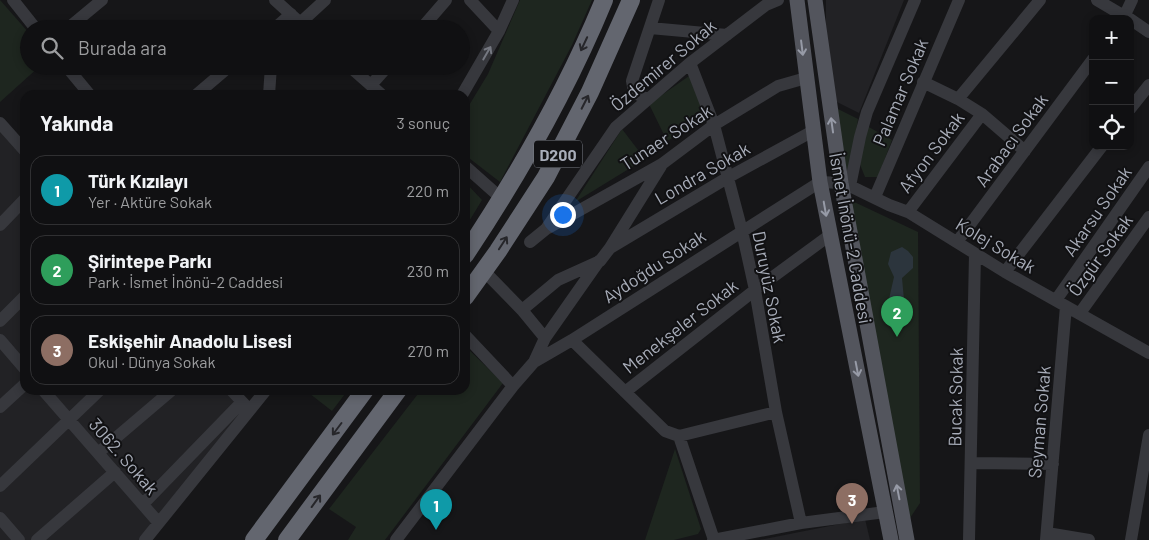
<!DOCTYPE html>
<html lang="tr">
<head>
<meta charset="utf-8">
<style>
  :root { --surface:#101012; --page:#1e1e20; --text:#f1f3f6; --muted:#9c9d9f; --line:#303032; --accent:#1a73e8 }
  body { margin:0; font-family:Barlow,sans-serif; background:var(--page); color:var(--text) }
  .controls { position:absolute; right:15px; top:15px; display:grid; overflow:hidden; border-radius:10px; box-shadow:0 2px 8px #0003 }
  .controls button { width:45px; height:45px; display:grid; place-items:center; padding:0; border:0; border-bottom:1px solid var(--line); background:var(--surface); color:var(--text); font:25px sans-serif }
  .you { position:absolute; left:562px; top:214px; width:18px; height:18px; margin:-12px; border:4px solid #fff; border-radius:50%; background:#1a73e8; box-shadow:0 0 0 8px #1a73e833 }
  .badge { display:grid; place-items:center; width:32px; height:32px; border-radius:50%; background:var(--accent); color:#fff; font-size:16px; font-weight:700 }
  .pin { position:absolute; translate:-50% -41px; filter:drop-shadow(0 1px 2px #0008) }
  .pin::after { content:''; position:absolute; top:26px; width:18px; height:15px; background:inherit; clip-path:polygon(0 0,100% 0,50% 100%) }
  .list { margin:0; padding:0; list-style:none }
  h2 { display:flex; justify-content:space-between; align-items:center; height:65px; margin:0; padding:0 20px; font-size:21px }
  h2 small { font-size:16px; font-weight:400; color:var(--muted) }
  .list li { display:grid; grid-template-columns:32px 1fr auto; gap:15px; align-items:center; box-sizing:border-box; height:70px; margin:0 10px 10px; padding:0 10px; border:1px solid var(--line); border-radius:15px }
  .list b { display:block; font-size:19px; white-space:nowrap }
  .list p { margin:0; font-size:16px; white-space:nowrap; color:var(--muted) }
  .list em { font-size:16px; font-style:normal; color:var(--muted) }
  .icon { flex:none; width:28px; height:28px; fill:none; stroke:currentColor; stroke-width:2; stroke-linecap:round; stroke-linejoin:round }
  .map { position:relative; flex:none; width:1149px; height:540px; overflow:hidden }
  .search { position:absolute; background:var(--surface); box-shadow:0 2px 8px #0003; left:20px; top:20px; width:450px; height:55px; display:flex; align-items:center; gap:12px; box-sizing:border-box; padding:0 18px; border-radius:28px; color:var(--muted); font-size:19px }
  .panel { position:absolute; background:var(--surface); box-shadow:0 2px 8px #0003; left:20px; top:90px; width:450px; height:305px; border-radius:15px }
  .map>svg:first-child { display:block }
</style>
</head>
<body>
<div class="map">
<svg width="1149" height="540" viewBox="0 0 1149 540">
  <rect width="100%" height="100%" fill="#161618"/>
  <path fill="#222225" d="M 826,0 L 904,0 L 859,113 L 833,100 L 826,26 Z
    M 0,124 L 25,153 L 25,390 L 226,390 L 244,410 L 141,540 L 0,540 Z
    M 865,519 L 870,540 L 759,540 Z"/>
  <path fill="#1e261f" d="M 0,0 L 29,33 L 29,66 L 40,66 L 0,102 Z
    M 520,0 L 592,0 L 572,45 L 500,182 L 465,155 L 465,112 L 488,74 Z
    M 689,76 L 706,119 L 667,141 L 649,104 Z
    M 836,108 L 858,119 L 850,168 L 847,172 Z
    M 867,126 L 892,140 L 878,177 L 865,177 L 859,162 Z
    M 622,129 L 645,159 L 575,202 Z
    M 465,182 L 482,200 L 465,228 Z
    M 850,200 L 918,232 L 920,503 L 910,518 Z
    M 465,346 L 503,383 L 385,540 L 348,540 L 356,527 L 329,509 L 421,390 L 465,390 Z
    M 305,390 L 348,390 L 332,411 Z
    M 675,449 L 701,529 L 698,534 L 674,540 L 645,540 Z"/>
  <path fill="#2c353d" d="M 902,247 L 908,251 L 913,257 L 913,268 L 902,278 L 904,300 L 889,299 L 894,277 L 888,264 L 891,252 Z"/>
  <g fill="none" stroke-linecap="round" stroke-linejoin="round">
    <path stroke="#37383d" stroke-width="12" d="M 13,0 L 36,29
      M 275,0 L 307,29
      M 470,0 L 499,31
      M 1097,0 L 1129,19
      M 1123,19 L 1132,0
      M 1130,19 L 1149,32
      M 300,23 L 325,0
      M 650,28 L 727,35
      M 67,29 L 102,0
      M 274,29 L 291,14
      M 421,29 L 446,0
      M 690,63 L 714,125 L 742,231 L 755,290 L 776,412 L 801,523
      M 66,66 L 90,95
      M 349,66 L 382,95
      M 923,82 L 958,99 L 982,114 L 1025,151
      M 371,85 L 388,66
      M 196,95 L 230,66
      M 269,95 L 271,66
      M 462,95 L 499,31 L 513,0
      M 646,99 L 634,92 L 632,81 L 659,0
      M 958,99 L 1040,0
      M 1130,109 L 1149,85
      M 0,123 L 25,151
      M 465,166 L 502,199
      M 850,186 L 860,137 L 867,112 L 915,0
      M 875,197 L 959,0
      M 908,212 L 982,114
      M 0,225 L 25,199
      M 548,228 L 662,164 L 714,125 L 778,86 L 806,78
      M 530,242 L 546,229 L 616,127 L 690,63 L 766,5 L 778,0
      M 957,242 L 1093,59
      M 610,248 L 727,178 L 813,131
      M 484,271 L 522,310 L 545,338
      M 1005,272 L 1102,146
      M 1056,300 L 1149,167
      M 522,310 L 558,280 L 600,261 L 610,248 L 661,166
      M 1080,313 L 1149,217
      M 0,321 L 25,296
      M 465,335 L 513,386
      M 0,340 L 25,369
      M 572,340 L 665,431 L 679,436 L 714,540
      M 534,362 L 545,338 L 599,261
      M 43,390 L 158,522
      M 231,390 L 248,408
      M 625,392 L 755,290 L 830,235
      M 0,407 L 25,384
      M 679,436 L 776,412
      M 98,453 L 172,390
      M 971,463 L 1053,464
      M 0,486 L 100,390
      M 143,504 L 242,402
      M 0,518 L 19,540
      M 1047,533 L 1089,540
      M 37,540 L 115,472
      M 145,540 L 266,390
      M 396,540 L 513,386 L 534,362 L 572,340 L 820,182 L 841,183 L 850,186 L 889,205 L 908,212 L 1005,272 L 1149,353
      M 713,540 L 801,523 L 885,512
      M 969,540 L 975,254
      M 1046,540 L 1066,306
      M 1131,540 L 1149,435"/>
    <path stroke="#53555d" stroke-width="15" d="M 797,0 L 820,182 L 891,540
      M 815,0 L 841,183 L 907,540"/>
    <path stroke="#63666f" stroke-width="18" d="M 465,255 C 519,174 567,90 604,0
      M 465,297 L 498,251 L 546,177 L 590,92 L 631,0
      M 254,540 L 365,390
      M 287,540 L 398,390"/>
  </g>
  <defs><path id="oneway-shaft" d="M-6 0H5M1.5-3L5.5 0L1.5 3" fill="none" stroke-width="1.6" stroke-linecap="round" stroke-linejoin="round" transform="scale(1.25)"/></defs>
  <g stroke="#26262a">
    <use href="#oneway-shaft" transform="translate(584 44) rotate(115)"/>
    <use href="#oneway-shaft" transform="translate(585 102) rotate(-63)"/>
    <use href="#oneway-shaft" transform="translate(503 243) rotate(-57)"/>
    <use href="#oneway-shaft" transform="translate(337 429) rotate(127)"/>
    <use href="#oneway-shaft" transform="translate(316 501) rotate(-54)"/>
  </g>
  <g stroke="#979ba7">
    <use href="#oneway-shaft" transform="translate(802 48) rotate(83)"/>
    <use href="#oneway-shaft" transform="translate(832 125) rotate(-98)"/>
    <use href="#oneway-shaft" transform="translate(825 209) rotate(80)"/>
    <use href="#oneway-shaft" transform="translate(857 369) rotate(79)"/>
    <use href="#oneway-shaft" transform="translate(898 492) rotate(-101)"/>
  </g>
  <use stroke="#757881" href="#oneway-shaft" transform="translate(487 53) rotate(-60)"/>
  <g text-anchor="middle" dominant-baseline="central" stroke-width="4" stroke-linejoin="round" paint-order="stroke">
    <rect fill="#111113" stroke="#7b7e87" stroke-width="1" x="534" y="140.5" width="48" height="27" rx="4"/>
    <g font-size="16" font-weight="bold" fill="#a8adb9">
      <text x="558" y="154">D200</text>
    </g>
    <g font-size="18" fill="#a8adb9" stroke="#111113">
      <text transform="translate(663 65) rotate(-40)">Özdemirer Sokak</text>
      <text transform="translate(900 92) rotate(-67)">Palamar Sokak</text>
      <text transform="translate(666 137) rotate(-33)">Tunaer Sokak</text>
      <text transform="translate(1011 140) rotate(-54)">Arabacı Sokak</text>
      <text transform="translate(931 152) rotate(-53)">Afyon Sokak</text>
      <text transform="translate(702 173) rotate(-30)">Londra Sokak</text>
      <text transform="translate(1097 211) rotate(-55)">Akarsu Sokak</text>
      <text transform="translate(851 238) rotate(80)">İsmet İnönü-2 Caddesi</text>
      <text transform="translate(996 245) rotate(31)">Kolej Sokak</text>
      <text transform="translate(1100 255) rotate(-54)">Özgür Sokak</text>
      <text transform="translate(654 266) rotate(-33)">Aydoğdu Sokak</text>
      <text transform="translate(770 287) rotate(79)">Duruyüz Sokak</text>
      <text transform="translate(680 326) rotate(-38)">Menekşeler Sokak</text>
      <text transform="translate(955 397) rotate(-89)">Bucak Sokak</text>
      <text transform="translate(1039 422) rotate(-85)">Seyman Sokak</text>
      <text transform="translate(124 456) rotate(49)">3062. Sokak</text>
    </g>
  </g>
</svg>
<div class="controls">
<button>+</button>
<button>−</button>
<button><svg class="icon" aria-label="locate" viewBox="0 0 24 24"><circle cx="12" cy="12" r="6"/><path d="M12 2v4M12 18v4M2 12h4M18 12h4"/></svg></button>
</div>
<div class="you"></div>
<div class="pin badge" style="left:436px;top:530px;background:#0f9aa8">1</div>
<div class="pin badge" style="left:897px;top:337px;background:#2e9e5b">2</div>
<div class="pin badge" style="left:852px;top:524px;background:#8d6e63">3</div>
<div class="search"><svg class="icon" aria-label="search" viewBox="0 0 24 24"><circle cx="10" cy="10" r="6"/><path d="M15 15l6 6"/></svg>Burada ara</div>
<section class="panel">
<h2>Yakında<small>3 sonuç</small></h2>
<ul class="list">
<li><span class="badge" style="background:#0f9aa8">1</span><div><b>Türk Kızılayı</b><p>Yer · Aktüre Sokak</p></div><em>220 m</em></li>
<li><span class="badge" style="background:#2e9e5b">2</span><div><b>Şirintepe Parkı</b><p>Park · İsmet İnönü-2 Caddesi</p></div><em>230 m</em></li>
<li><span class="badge" style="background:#8d6e63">3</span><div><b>Eskişehir Anadolu Lisesi</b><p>Okul · Dünya Sokak</p></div><em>270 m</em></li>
</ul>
</section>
</div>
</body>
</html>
